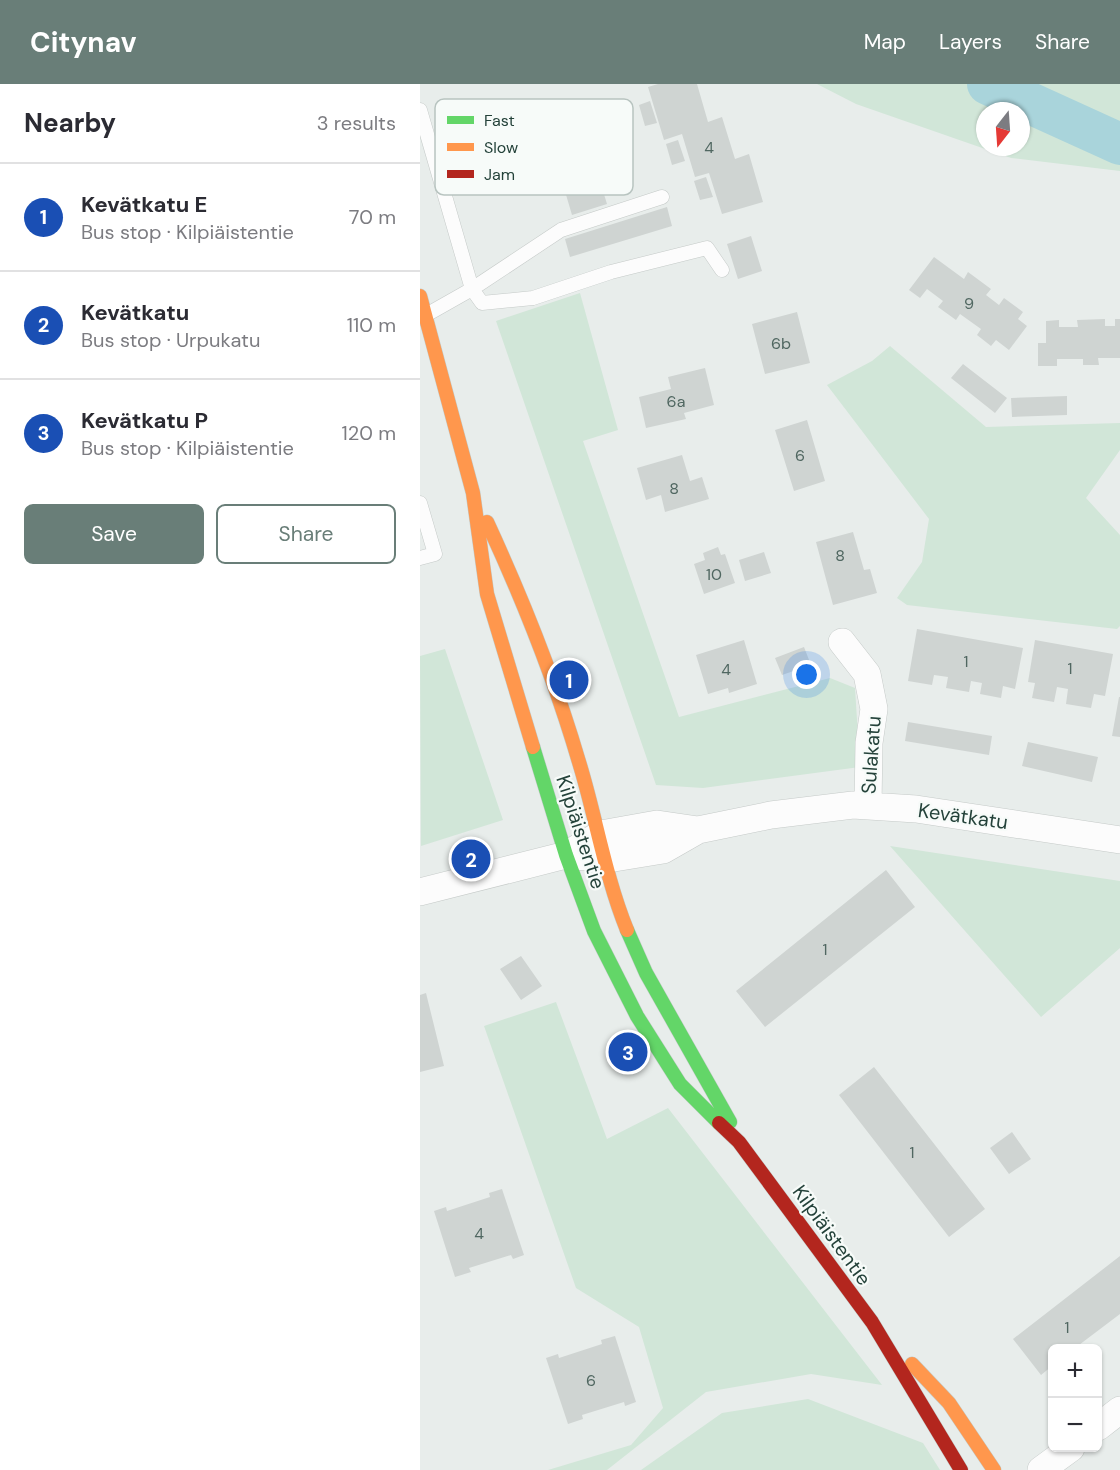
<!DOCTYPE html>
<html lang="en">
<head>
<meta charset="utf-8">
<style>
  :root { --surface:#fff; --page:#f2f2f3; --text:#2b2b33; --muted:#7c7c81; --line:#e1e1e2; --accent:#697e78 }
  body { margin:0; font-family:"DM Sans",sans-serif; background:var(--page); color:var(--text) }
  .controls { position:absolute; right:18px; bottom:18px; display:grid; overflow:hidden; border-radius:9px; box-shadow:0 2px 4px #0004 }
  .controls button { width:54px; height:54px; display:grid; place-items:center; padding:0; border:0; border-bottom:2px solid var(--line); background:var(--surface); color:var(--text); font:30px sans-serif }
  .compass { position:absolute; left:556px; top:18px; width:54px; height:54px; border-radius:50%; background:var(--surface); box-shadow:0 2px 4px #0004; rotate:197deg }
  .you { position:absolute; left:387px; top:591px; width:21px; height:21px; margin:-15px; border:4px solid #fff; border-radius:50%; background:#1a73e8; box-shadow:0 0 0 9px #1a73e833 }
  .badge { display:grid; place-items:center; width:39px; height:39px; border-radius:50%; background:var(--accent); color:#fff; font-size:20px; font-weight:700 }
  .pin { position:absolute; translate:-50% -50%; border:3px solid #fff; box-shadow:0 2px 6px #0006 }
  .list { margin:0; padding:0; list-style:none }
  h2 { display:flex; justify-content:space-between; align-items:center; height:78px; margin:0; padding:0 24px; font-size:26px }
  h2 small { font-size:20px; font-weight:400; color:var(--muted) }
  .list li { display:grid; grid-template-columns:39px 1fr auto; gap:18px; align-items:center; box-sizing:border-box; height:108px; padding:0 24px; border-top:2px solid var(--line) }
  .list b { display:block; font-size:22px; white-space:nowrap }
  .list p { margin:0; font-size:20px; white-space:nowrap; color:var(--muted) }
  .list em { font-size:20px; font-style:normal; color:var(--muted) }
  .actions { display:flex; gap:12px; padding:18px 24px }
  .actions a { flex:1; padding:14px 0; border:2px solid var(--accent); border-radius:9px; text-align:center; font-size:21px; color:var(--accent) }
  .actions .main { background:var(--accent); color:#fff }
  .map { position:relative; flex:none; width:700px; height:1386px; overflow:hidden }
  header { display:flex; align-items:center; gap:36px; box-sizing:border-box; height:84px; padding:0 30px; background:var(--accent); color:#fff }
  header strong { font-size:28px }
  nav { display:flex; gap:33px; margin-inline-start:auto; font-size:21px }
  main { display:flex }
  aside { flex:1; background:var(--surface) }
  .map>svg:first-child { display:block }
</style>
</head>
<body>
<header>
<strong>Citynav</strong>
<nav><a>Map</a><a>Layers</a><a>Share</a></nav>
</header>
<main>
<aside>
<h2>Nearby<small>3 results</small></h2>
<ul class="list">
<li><span class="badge" style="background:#1a4fb4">1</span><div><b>Kevätkatu E</b><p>Bus stop · Kilpiäistentie</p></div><em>70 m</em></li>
<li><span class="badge" style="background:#1a4fb4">2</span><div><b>Kevätkatu</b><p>Bus stop · Urpukatu</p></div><em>110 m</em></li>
<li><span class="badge" style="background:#1a4fb4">3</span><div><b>Kevätkatu P</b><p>Bus stop · Kilpiäistentie</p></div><em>120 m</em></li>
</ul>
<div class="actions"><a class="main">Save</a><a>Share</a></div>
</aside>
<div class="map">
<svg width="700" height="1386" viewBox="0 0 700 1386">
  <rect width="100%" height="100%" fill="#e8edeb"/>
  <path fill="#d1e6d8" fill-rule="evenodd" d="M 397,0 L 700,0 L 700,87 L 591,74 L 436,20 ZM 565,27 L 601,27 L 601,63 L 565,63 Z
    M 160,209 L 198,346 L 163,357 L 259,633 L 410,594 L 435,604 L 440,683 L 283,704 L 236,701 L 76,237 Z
    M 470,262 L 566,343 L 700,339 L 700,366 L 666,414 L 700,451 L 700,542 L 697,545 L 487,521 L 477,514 L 502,478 L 509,435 L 407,301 L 452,277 Z
    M 25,565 L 83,736 L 1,762 L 0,572 Z
    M 470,762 L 700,797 L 700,864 L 621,933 Z
    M 136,918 L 187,1055 L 248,1024 L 462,1301 L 391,1290 L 286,1308 L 187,1386 L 128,1386 L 211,1361 L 243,1324 L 219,1243 L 156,1204 L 64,942 Z
    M 388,1315 L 503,1359 L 520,1386 L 221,1386 L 302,1329 Z"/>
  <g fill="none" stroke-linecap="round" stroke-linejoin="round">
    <path stroke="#a9d4db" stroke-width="42" d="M 568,0 L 700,60"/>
  </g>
  <path fill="#cfd4d2" d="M 238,0 L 277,0 L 288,38 L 302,33 L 315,75 L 329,70 L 343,118 L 302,130 L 289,89 L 275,93 L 262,50 L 244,56 L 228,3 Z
    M 155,16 L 187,120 L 152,131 L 121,26 Z
    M 230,17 L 237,39 L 225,42 L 219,21 Z
    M 258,56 L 265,77 L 252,81 L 246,60 Z
    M 286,93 L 293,113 L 280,116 L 274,97 Z
    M 247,123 L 252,142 L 150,173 L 145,155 Z
    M 331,152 L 342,187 L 318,195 L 307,160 Z
    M 514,173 L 544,195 L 548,188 L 571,205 L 566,211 L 579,221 L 584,214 L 603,228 L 598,235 L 607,242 L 589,266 L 576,256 L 571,262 L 557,251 L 561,245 L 540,230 L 536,236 L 518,223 L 523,217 L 507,205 L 500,214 L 489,206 Z
    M 377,228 L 390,279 L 345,290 L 332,240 Z
    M 685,235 L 685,242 L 695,242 L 695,235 L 700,235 L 700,274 L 678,274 L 679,281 L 663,281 L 663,275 L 637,275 L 637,282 L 618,282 L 618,259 L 626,259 L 626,237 L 639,236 L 639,243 L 658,243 L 657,236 Z
    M 543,280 L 587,314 L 575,329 L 531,294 Z
    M 285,284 L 294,321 L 264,329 L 266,335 L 226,344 L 219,313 L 251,305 L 248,293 Z
    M 647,312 L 647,331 L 592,333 L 591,314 Z
    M 387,336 L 405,397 L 374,407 L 355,346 Z
    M 262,371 L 270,397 L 282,393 L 289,415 L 245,428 L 241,411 L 226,416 L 217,384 Z
    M 433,448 L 444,486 L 450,485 L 457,509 L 413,521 L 396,458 Z
    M 298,463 L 301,471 L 305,470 L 315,499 L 284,510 L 274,480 L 285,476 L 283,469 Z
    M 344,468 L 351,489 L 325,497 L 319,476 Z
    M 497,545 L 603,564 L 595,605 L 583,602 L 581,614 L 560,610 L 562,599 L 551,597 L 549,608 L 526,604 L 528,593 L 514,591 L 512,601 L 488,597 Z
    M 324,556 L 337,600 L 309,609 L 308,604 L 288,610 L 276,571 Z
    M 615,556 L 693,570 L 685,612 L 674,610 L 671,624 L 646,620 L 648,605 L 637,603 L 634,618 L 612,614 L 615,599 L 608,598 Z
    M 384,563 L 391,581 L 362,591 L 355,574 Z
    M 699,613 L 700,613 L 700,653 L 692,652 Z
    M 488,638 L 572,652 L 569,671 L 485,657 Z
    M 608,658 L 678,673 L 672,698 L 602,682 Z
    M 466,786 L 495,823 L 345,943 L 316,907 Z
    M 101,872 L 122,902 L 101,916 L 80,885 Z
    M 6,909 L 24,982 L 0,988 L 0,911 Z
    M 454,983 L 565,1125 L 529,1153 L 419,1011 Z
    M 592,1048 L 611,1075 L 589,1090 L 570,1064 Z
    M 82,1105 L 104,1171 L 93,1175 L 91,1171 L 49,1184 L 51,1188 L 35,1193 L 14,1127 L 26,1123 L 27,1127 L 70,1113 L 69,1109 Z
    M 700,1172 L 700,1230 L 655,1264 L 632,1264 L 632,1282 L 621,1291 L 593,1255 Z
    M 195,1252 L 216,1318 L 205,1322 L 204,1318 L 162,1331 L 163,1335 L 148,1340 L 126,1274 L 138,1270 L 139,1274 L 182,1260 L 181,1256 Z"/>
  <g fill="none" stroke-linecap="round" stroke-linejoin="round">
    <g stroke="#c5cac8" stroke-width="15">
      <path id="lane" d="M 0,26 L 52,205 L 62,219 L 113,214 L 191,188 L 287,164 L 302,186
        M 6,231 L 52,205 L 141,146 L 242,113
        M 0,419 L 15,470 L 0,474"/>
    </g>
    <g stroke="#c5cac8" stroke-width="28">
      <path id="street" d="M 422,558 L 447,590 L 454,625 L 449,659 L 448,722
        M 146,771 L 188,775 L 243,766 L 278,746 L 351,731 L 433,721 L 496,725 L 700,756
        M 0,808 L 146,771 L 181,750 L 237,740 L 278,746
        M 678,1343 L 700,1326
        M 621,1386 L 651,1364"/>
    </g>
    <g stroke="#c3cbc8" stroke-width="15">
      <path id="fast" d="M 113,663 L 146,771 L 174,847 L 217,932 L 260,1000 L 299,1039
        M 207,846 L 226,889 L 310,1038"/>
    </g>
    <g stroke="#c3cbc8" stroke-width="15">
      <path id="slow" d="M 0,212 L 53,409 L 67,510 L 113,663
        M 67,438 C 103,516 135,596 159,678 C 176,733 185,792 207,846
        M 492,1280 L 529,1319 L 574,1386"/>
    </g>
    <g stroke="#c3cbc8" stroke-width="15">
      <path id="jam" d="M 299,1039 L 319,1058 L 452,1238 L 541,1386"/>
    </g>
    <use href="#lane" stroke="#fcfcfc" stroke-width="14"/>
    <use href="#street" stroke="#fcfcfc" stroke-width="27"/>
    <use href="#fast" stroke="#63d668" stroke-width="14"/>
    <use href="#slow" stroke="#ff974d" stroke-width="14"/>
    <use href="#jam" stroke="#b3261e" stroke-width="14"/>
  </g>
  <g text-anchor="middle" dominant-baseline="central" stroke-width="4.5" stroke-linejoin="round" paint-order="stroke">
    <g font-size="16" fill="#506761">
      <text x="289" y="63">4</text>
      <text x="549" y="219">9</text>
      <text x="361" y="259">6b</text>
      <text x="256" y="317">6a</text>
      <text x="380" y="371">6</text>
      <text x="254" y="404">8</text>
      <text x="420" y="471">8</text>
      <text x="294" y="490">10</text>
      <text x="546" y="577">1</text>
      <text x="650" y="584">1</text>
      <text x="306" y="585">4</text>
      <text x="405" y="865">1</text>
      <text x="492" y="1068">1</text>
      <text x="59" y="1149">4</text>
      <text x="647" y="1243">1</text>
      <text x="171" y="1296">6</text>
    </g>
    <g font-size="20" fill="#24423a" stroke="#f7fbf9">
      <text transform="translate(451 671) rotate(-86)">Sulakatu</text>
      <text transform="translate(543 732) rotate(8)">Kevätkatu</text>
      <text transform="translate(161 748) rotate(72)">Kilpiäistentie</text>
      <text transform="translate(412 1151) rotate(54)">Kilpiäistentie</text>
    </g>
  </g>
  <rect x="15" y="15" width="198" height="96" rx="9" fill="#f7fbf9" stroke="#b8c4c0" stroke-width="1.5"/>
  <rect x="27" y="32" width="27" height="8" fill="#63d668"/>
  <rect x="27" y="59" width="27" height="8" fill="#ff974d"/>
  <rect x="27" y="86" width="27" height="8" fill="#b3261e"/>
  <g font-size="16" fill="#24423a">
    <text x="64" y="42">Fast</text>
    <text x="64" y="69">Slow</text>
    <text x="64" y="96">Jam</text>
  </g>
</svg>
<div class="controls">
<button>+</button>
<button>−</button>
</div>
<svg class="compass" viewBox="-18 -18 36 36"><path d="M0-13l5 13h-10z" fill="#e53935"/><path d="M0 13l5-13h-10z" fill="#7c7c81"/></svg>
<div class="you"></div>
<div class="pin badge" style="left:149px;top:596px;background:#1a4fb4">1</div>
<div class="pin badge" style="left:51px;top:775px;background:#1a4fb4">2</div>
<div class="pin badge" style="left:208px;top:968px;background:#1a4fb4">3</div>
</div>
</main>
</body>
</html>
